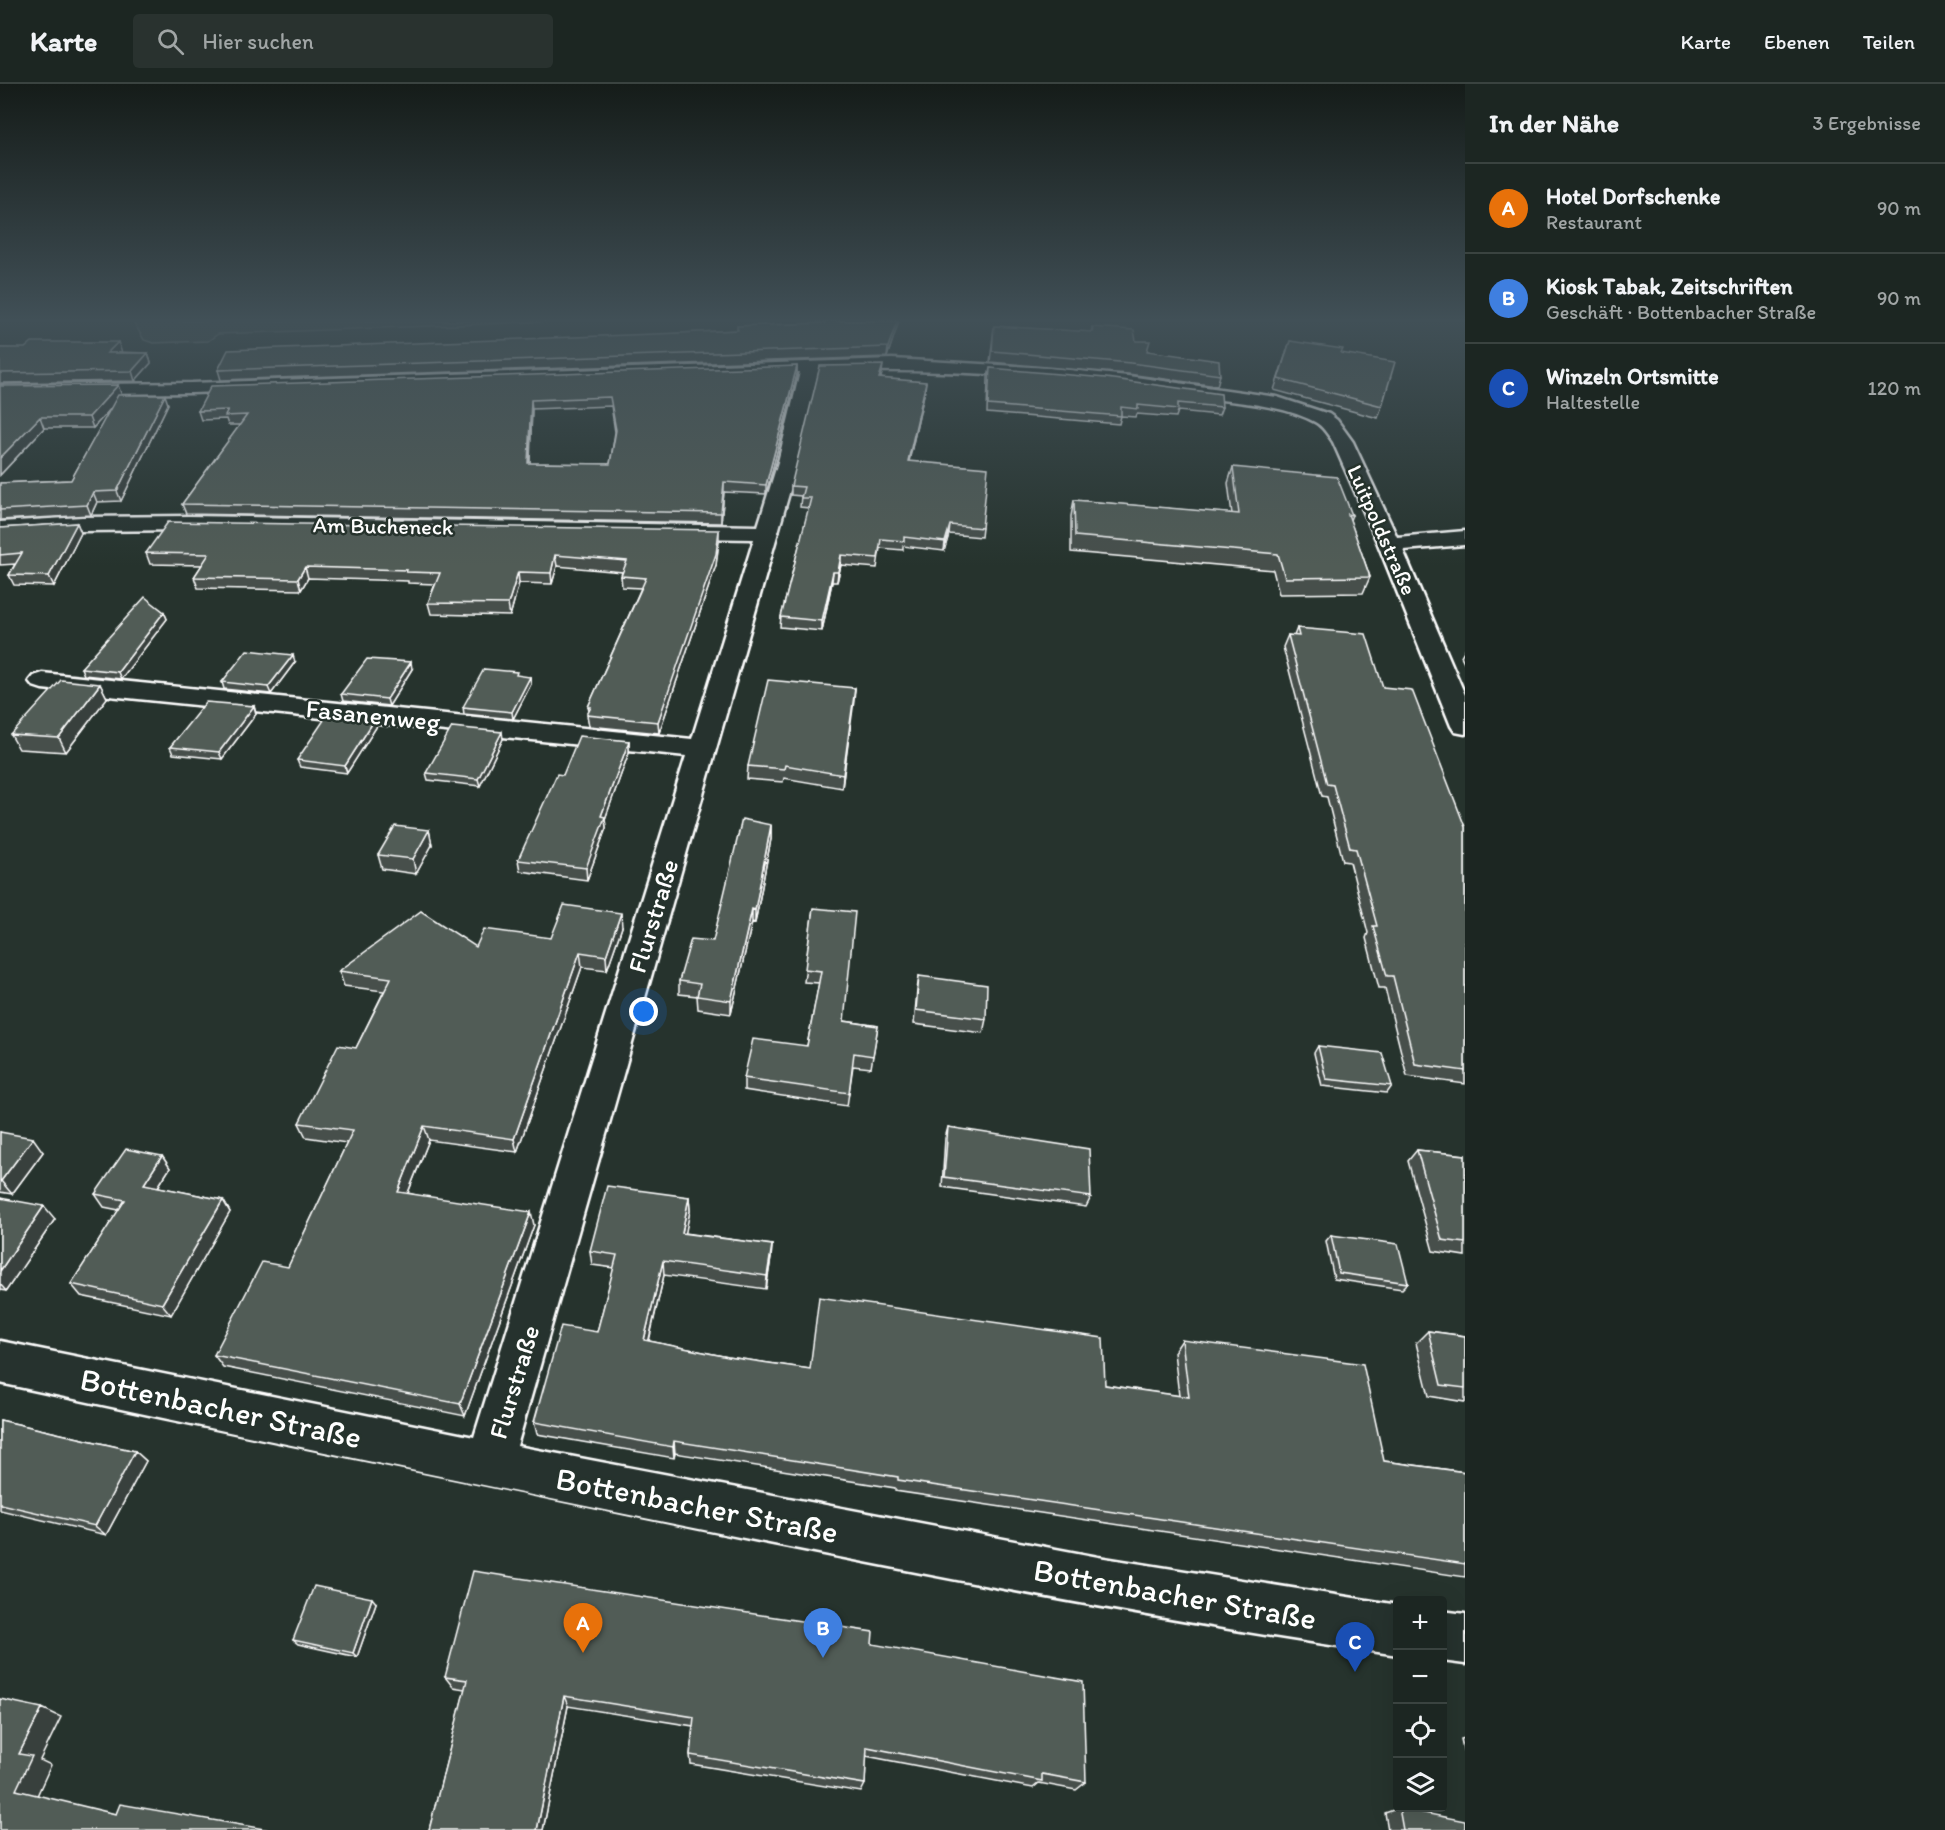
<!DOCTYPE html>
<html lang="de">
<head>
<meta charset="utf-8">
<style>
  :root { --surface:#1c2622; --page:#29322f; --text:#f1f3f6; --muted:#a0a5a5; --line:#3a4340; --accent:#ff9aa2 }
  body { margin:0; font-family:Itim,sans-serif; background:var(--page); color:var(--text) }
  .controls { position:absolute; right:18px; bottom:18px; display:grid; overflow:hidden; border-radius:6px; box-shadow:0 6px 24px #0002 }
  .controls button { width:54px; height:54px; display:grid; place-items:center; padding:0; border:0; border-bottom:2px solid var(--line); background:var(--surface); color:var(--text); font:30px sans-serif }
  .you { position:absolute; left:644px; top:928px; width:21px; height:21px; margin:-15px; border:4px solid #fff; border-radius:50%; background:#1a73e8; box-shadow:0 0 0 9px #1a73e833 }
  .badge { display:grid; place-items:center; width:39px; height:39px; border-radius:50%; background:var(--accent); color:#fff; font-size:20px; font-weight:700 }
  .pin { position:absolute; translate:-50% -50px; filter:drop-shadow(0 2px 3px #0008) }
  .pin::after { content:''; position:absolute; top:32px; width:21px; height:18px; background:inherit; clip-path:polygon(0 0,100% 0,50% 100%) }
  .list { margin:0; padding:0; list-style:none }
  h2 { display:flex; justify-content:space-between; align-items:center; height:78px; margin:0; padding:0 24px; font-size:26px }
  h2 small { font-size:20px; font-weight:400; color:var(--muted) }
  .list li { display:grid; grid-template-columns:39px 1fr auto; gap:18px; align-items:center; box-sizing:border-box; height:90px; padding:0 24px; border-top:2px solid var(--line) }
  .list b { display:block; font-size:22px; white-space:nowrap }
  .list p { margin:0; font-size:20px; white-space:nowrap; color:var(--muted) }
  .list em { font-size:20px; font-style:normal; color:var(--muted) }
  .icon { flex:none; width:33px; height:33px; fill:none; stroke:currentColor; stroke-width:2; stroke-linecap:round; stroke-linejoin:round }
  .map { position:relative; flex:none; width:1465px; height:1746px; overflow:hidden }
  header { display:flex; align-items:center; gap:36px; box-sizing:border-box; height:84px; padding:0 30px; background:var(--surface); border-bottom:2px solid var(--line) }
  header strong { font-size:28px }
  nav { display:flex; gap:33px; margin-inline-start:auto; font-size:21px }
  .search { width:420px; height:54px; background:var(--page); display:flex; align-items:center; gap:15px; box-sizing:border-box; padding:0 21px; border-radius:6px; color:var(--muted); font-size:22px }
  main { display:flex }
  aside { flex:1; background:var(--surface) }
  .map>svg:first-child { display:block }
</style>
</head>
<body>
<header>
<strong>Karte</strong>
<div class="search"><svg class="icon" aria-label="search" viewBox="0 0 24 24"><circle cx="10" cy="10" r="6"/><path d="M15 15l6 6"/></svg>Hier suchen</div>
<nav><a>Karte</a><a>Ebenen</a><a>Teilen</a></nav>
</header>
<main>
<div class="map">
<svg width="1465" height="1746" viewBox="0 0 1465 1746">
  <rect width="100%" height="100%" fill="#26332d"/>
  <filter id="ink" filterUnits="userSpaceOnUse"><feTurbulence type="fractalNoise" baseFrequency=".0167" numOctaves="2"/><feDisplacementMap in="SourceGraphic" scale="12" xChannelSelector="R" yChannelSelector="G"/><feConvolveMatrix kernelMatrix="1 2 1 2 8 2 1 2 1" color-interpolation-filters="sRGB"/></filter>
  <g filter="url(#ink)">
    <path fill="#3e4944" stroke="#9ea4a2" stroke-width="1.5" d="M 133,237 L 563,237 L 218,250 L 208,257 L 153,259 L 144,256 Z"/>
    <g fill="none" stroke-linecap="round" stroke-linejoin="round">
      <g stroke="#fff" stroke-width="5">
        <path id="minor" d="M 892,275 L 1050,284 L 1128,292 L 1277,313 L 1329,330 L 1337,336 L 1353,358 L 1397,453 L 1465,447 L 1465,461 L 1403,466 L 1465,611 L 1465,650 L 1455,648 L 1451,642 L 1378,460 L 1333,358 C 1328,351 1323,342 1315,338 C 1281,320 1237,319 1200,313 C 1073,294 946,283 818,288 L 798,378 L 517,1362 L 1098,1473 L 1398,1521 L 1398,1571 C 1185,1541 974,1500 764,1458 C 508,1407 254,1354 0,1299 L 0,1257 L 474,1353 L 686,672 L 42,605 L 33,602 L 29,597 L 33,592 L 42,589 L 692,655 L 754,455 L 189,446 L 82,447 L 0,452 L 0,438 L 82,433 L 189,432 L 758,442 L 778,378 L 800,288 L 192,309 L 0,311 L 0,301 L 192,299 Z
          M 1442,1527 L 1465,1530 L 1465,1580 L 1442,1577 Z"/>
      </g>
      <use href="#minor" fill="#26332d" fill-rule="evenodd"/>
    </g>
    <path fill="#464f4b" stroke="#fff" stroke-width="1.5" fill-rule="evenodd" d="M 818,237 L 899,237 L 887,273 L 221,296 L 218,286 L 680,249 L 737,246 L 737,242 L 820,239 Z
      M 994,242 L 1091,248 L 1092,243 L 1136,257 L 1148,267 L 1220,291 L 1217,302 L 1128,290 L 990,278 Z
      M 1290,257 L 1341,269 L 1382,322 L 1378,334 L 1274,306 Z
      M 0,264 L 148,269 L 151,279 L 135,297 L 0,299 Z
      M 797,282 L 797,290 L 766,410 L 724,408 L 721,439 L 186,430 L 182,420 L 240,341 L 228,341 L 226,335 L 201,336 L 198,327 ZM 611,322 L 615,348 L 610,380 L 530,379 L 532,325 Z
      M 990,284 L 1222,323 L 1219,331 L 1178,327 L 1176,333 L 1137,330 L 1136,333 L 1121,332 L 1119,340 L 987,329 L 988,293 Z
      M 882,289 L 881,294 L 925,306 L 909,377 L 982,444 L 981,453 L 949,450 L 944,467 L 903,462 L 903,466 L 880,464 L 877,484 L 841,481 L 837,498 L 832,498 L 822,547 L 780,543 L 781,533 L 809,424 L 800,423 L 801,412 L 791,411 L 791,402 Z
      M 0,302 L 122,311 L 168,320 L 121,417 L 97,418 L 91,431 L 0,436 L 0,399 L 71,396 L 110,326 L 93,344 L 44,344 L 0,391 Z
      M 1233,383 L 1352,431 L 1350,436 L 1370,493 L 1363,509 L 1279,510 L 1273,486 L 1071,468 L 1071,432 L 1074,416 L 1232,430 L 1228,399 Z
      M 77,439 L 81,449 L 54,502 L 14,501 L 9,491 L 15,480 L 0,481 L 0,444 Z
      M 719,457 L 716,481 L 659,649 L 589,642 L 587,631 L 589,627 L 588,623 L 641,504 L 622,503 L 621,492 L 622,488 L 557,482 L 552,500 L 519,499 L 510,532 L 431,530 L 428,519 L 435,500 L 408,499 L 408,497 L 308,494 L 301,506 L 198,504 L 194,493 L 202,481 L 150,480 L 146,469 Z
      M 164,528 L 167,535 L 121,595 L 84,591 L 81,584 Z
      M 1297,544 L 1383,603 L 1465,743 L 1465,1000 L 1407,992 L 1385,904 L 1379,904 L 1366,854 L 1368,849 L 1350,778 L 1343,777 L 1327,713 L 1322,712 L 1283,563 L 1288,551 L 1294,552 Z
      M 1465,565 L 1465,580 L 1461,572 Z
      M 295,578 L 271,610 L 224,605 L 222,598 Z
      M 412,585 L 389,622 L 343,617 L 341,610 Z
      M 530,593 L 531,600 L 513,635 L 464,630 L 463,623 Z
      M 100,600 L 107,614 L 66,668 L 19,665 L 11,651 Z
      M 855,604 L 842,704 L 784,694 L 783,698 L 747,695 L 748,682 Z
      M 254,622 L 256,630 L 222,675 L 173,670 L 170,663 Z
      M 375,635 L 377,642 L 347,689 L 300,683 L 297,676 Z
      M 503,655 L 480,702 L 428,696 L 426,689 Z
      M 629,657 L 629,668 L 605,735 L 606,744 L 587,796 L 520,787 L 518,776 L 563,691 Z
      M 771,741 L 771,755 L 755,839 L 752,838 L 731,930 L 698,925 L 697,912 L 679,910 L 679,897 L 713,857 Z
      M 429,746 L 432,761 L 416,790 L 382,785 L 378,771 Z
      M 813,824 L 844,937 L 878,942 L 871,984 L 853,982 L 847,1022 L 744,1006 L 744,994 L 807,962 L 819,899 L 804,898 Z
      M 622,843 L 607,886 L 582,883 L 517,1068 L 429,1056 L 408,1109 L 534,1141 L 465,1332 L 223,1283 L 214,1271 L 288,1183 L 347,1059 L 306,1053 L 299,1039 L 356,964 L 384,907 L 344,902 L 339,887 L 476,863 L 551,854 Z
      M 919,892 L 986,935 L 983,949 L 914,940 L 917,906 Z
      M 1318,962 L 1392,1002 L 1387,1009 L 1322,1002 L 1314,969 Z
      M 948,1043 L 1091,1113 L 1086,1123 L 942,1103 L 945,1054 Z
      M 0,1048 L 43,1068 L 12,1110 L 0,1108 Z
      M 1417,1066 L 1465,1071 L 1465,1172 L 1433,1167 L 1408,1077 Z
      M 162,1072 L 170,1084 L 158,1103 L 223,1116 L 230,1128 L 171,1231 L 81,1212 L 71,1200 L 119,1126 L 104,1123 L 95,1110 Z
      M 689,1113 L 690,1127 L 685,1149 L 772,1161 L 771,1174 L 766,1205 L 664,1191 L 649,1257 L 728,1273 L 810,1285 L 1105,1301 L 1179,1312 L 1174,1268 L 1182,1256 L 1384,1377 L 1465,1388 L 1465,1493 L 895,1407 L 895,1404 L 675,1369 L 674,1374 L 537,1350 L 534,1338 L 597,1248 L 614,1184 L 592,1181 L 590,1167 Z
      M 0,1114 L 55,1135 L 6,1207 L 0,1206 Z
      M 1331,1151 L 1408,1199 L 1402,1205 L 1334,1195 L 1326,1157 Z
      M 1428,1247 L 1465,1252 L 1465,1318 L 1429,1312 L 1416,1259 Z
      M 0,1336 L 135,1367 L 146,1377 L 106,1451 L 0,1426 Z
      M 376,1519 L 357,1573 L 298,1560 L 293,1556 Z
      M 872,1560 L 1086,1698 L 1076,1706 L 1039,1699 L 1033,1704 L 866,1672 L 865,1700 L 861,1708 L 691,1680 L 690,1671 L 693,1642 L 568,1622 L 543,1746 L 429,1746 L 465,1605 L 453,1603 L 445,1593 Z
      M 1465,1654 L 1465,1674 L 1461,1655 Z
      M 1399,1724 L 1465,1746 L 1388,1746 L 1385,1729 Z"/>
    <path fill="#39403d" stroke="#fff" stroke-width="1.5" d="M 897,237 L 899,237 L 887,273 L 888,263 Z
      M 118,258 L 122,269 L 107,269 Z
      M 148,269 L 151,279 L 135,297 L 132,287 Z
      M 883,281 L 882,289 L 878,303 L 879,294 Z
      M 797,282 L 797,290 L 766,410 L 766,401 Z
      M 926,298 L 925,306 L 907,386 L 908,377 Z
      M 118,301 L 122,312 L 93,344 L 89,333 Z
      M 165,311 L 168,320 L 121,417 L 117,407 Z
      M 531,316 L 532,325 L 529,388 L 528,379 Z
      M 40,333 L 44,344 L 0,391 L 0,374 Z
      M 724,398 L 724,408 L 721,439 L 721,429 Z
      M 93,408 L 97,418 L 91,431 L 87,421 Z
      M 77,439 L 81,449 L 54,502 L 49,492 Z
      M 950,441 L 949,450 L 944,467 L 945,458 Z
      M 719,446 L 719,457 L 716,481 L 659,649 L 658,638 Z
      M 555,471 L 557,482 L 552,500 L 551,489 Z
      M 841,471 L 841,481 L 837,498 L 838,488 Z
      M 305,483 L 308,494 L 301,506 L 298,495 Z
      M 518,488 L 519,499 L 510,532 L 508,520 Z
      M 833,488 L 832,498 L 822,547 L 822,537 Z
      M 164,528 L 167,535 L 121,595 L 118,588 Z
      M 293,571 L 295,578 L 271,610 L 268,603 Z
      M 411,578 L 412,585 L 389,622 L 387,615 Z
      M 530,593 L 531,600 L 513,635 L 512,628 Z
      M 100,600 L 107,614 L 66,668 L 59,654 Z
      M 855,604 L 854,617 L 842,704 L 843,691 Z
      M 254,622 L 256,630 L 222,675 L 219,668 Z
      M 375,635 L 377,642 L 347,689 L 345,682 Z
      M 502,648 L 503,655 L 480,702 L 478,695 Z
      M 629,657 L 629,668 L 605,735 L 606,744 L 587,796 L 586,784 L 601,732 Z
      M 771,741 L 771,755 L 755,839 L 755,826 Z
      M 429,746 L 432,761 L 416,790 L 413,775 Z
      M 752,825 L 752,838 L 731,930 L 731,917 Z
      M 621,829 L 622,843 L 607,886 L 606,872 Z
      M 580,868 L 582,883 L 517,1068 L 514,1055 Z
      M 424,1042 L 429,1056 L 403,1121 L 398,1108 Z
      M 33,1054 L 43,1068 L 12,1110 L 1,1097 Z
      M 162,1072 L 170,1084 L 152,1112 L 144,1100 Z
      M 689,1113 L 690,1127 L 683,1162 L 682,1149 Z
      M 223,1116 L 230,1128 L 171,1231 L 162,1220 Z
      M 44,1122 L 55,1135 L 6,1207 L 0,1200 L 0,1187 Z
      M 531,1128 L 534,1141 L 465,1332 L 460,1320 Z
      M 772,1161 L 771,1174 L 766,1205 L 767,1192 Z
      M 663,1177 L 664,1191 L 646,1268 L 644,1256 Z
      M 674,1357 L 675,1369 L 674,1374 L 673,1363 Z
      M 135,1367 L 146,1377 L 106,1451 L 95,1442 Z
      M 372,1514 L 376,1519 L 357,1573 L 353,1569 Z
      M 564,1612 L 568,1622 L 543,1746 L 537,1746 Z
      M 42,1624 L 61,1633 L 40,1676 L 51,1681 L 36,1714 L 16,1706 L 19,1670 Z"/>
    <path fill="#515c57" stroke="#fff" stroke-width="1.5" fill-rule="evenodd" d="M 824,237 L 897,237 L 888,263 L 218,286 L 228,266 L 680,249 L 738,246 L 737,242 L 825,239 Z
      M 994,242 L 1093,248 L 1092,243 L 1134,246 L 1136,257 L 1150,257 L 1147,267 L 1219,277 L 1220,291 L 1131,279 L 992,267 Z
      M 1290,257 L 1343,265 L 1341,269 L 1395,278 L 1382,322 L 1278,295 Z
      M 32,258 L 118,258 L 107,269 L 148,269 L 132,287 L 0,289 L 0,264 L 25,264 Z
      M 883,281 L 879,294 L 926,298 L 908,377 L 988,384 L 982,444 L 950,441 L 945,458 L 904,453 L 904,457 L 881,455 L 878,474 L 841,471 L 838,488 L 833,488 L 822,537 L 781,533 L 811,414 L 801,414 L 804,403 L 791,402 L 820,282 Z
      M 797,282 L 766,401 L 724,398 L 721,429 L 182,420 L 247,331 L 225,332 L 228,326 L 198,327 L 211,302 ZM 610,313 L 616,346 L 610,380 L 528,379 L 531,316 Z
      M 990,284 L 1106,294 L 1221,310 L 1222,323 L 1178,319 L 1178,325 L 1138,321 L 1138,325 L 1121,323 L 1121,332 L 988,321 Z
      M 118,301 L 89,333 L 40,333 L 0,374 L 0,302 Z
      M 118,311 L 165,311 L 117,407 L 93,408 L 87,421 L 0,426 L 0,399 L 71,396 Z
      M 1233,383 L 1337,393 L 1352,431 L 1348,430 L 1370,493 L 1285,494 L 1278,470 L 1075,452 L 1074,416 L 1239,430 Z
      M 168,438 L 719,446 L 716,470 L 658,638 L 587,631 L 591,623 L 588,623 L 646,494 L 621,492 L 627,477 L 555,471 L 551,489 L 518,488 L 508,520 L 428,519 L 440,489 L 406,488 L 407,486 L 305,483 L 298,495 L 194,493 L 209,470 L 146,469 Z
      M 77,439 L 49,492 L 9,491 L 22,469 L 0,471 L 0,444 Z
      M 145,513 L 164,528 L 118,588 L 81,584 Z
      M 1297,544 L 1366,550 L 1383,603 L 1412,606 L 1465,743 L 1465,987 L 1415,980 L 1393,892 L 1387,892 L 1373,842 L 1377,842 L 1356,765 L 1350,764 L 1333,701 L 1327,700 L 1288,551 L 1299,552 Z
      M 247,566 L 293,571 L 268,603 L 222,598 Z
      M 367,575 L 411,578 L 387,615 L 341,610 Z
      M 484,585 L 517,588 L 516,591 L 530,593 L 512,628 L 463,623 Z
      M 61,596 L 100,600 L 59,654 L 11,651 Z
      M 768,596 L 855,604 L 843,691 L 785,681 L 784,685 L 748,682 Z
      M 206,618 L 254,622 L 219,668 L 170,663 Z
      M 328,630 L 375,635 L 345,682 L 297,676 Z
      M 452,643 L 502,648 L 478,695 L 426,689 Z
      M 579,652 L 629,657 L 601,732 L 605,733 L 586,784 L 518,776 L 557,690 L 563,691 Z
      M 742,735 L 771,741 L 755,826 L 752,825 L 731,917 L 697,912 L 700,900 L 679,897 L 691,855 L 713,857 Z
      M 395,742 L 429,746 L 413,775 L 378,771 Z
      M 564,821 L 621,829 L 606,872 L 580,868 L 514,1055 L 424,1042 L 398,1108 L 531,1128 L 460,1320 L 214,1271 L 262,1178 L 288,1183 L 353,1046 L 299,1039 L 338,961 L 356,964 L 391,894 L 339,887 L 421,827 L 476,863 L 484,845 L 551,854 Z
      M 813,824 L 855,828 L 844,937 L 878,942 L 873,972 L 854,969 L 849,1009 L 744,994 L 753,955 L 807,962 L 821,887 L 805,885 Z
      M 919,892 L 987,901 L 986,935 L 916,926 Z
      M 1318,962 L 1382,969 L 1392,1002 L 1326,995 Z
      M 948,1043 L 1089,1065 L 1091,1113 L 944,1093 Z
      M 0,1048 L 33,1054 L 1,1097 L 0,1097 Z
      M 126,1065 L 162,1072 L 144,1100 L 223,1116 L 162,1220 L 71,1200 L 125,1116 L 95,1110 Z
      M 1417,1066 L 1465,1071 L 1465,1159 L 1442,1156 Z
      M 607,1102 L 689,1113 L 682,1149 L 772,1161 L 767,1192 L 663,1177 L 644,1256 L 728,1273 L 810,1285 L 819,1213 L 1103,1254 L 1105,1301 L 1189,1313 L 1182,1256 L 1363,1280 L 1384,1377 L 1465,1388 L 1465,1480 L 898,1396 L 898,1393 L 674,1357 L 673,1363 L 534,1338 L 561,1242 L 597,1248 L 617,1171 L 590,1167 Z
      M 0,1114 L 44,1122 L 0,1187 Z
      M 1331,1151 L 1398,1160 L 1408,1199 L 1339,1189 Z
      M 1428,1247 L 1465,1252 L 1465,1304 L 1441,1301 Z
      M 0,1336 L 135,1367 L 95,1442 L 0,1420 Z
      M 473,1487 L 873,1548 L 872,1560 L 1083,1598 L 1086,1698 L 1042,1690 L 1042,1697 L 867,1663 L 865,1700 L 690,1671 L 694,1633 L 564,1612 L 537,1746 L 429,1746 L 467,1596 L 445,1593 Z
      M 314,1502 L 372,1514 L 353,1569 L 293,1556 Z
      M 0,1615 L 42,1624 L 19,1670 L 32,1672 L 16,1706 L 116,1730 L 120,1720 L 270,1746 L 0,1746 Z
      M 1399,1724 L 1465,1737 L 1465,1746 L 1403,1746 Z"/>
  </g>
  <linearGradient id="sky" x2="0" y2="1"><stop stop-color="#151c19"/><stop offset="0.49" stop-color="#415057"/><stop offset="1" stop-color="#415057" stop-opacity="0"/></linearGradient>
  <rect width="1465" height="482" fill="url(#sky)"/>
  <g text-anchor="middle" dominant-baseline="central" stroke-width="5" stroke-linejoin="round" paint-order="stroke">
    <g font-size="22" fill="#fff" stroke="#26332d">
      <text transform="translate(383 442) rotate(1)">Am Bucheneck</text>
      <text transform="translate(1382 446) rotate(66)">Luitpoldstraße</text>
    </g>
    <g font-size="26" fill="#fff" stroke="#26332d">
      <text transform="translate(373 631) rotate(6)">Fasanenweg</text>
      <text transform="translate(653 832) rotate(-73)">Flurstraße</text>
      <text transform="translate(514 1298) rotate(-73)">Flurstraße</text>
    </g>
    <g font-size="32" fill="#fff" stroke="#26332d">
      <text transform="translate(221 1324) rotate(12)">Bottenbacher Straße</text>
      <text transform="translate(697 1421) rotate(11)">Bottenbacher Straße</text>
      <text transform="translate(1175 1510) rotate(10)">Bottenbacher Straße</text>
    </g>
  </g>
</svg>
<div class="controls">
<button>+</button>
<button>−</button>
<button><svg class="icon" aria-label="locate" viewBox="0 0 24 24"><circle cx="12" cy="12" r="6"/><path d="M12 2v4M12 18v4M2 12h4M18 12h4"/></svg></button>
<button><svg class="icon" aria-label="layers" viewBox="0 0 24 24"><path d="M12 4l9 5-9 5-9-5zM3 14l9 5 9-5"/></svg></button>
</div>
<div class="you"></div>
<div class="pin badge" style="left:583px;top:1569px;background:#e8710a">A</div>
<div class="pin badge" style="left:823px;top:1574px;background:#3f7fe0">B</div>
<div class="pin badge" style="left:1355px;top:1588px;background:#1a4fb4">C</div>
</div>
<aside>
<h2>In der Nähe<small>3 Ergebnisse</small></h2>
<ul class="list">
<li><span class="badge" style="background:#e8710a">A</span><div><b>Hotel Dorfschenke</b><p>Restaurant</p></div><em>90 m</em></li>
<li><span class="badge" style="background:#3f7fe0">B</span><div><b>Kiosk Tabak, Zeitschriften</b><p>Geschäft · Bottenbacher Straße</p></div><em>90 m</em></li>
<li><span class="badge" style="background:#1a4fb4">C</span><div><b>Winzeln Ortsmitte</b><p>Haltestelle</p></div><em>120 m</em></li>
</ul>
</aside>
</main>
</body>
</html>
